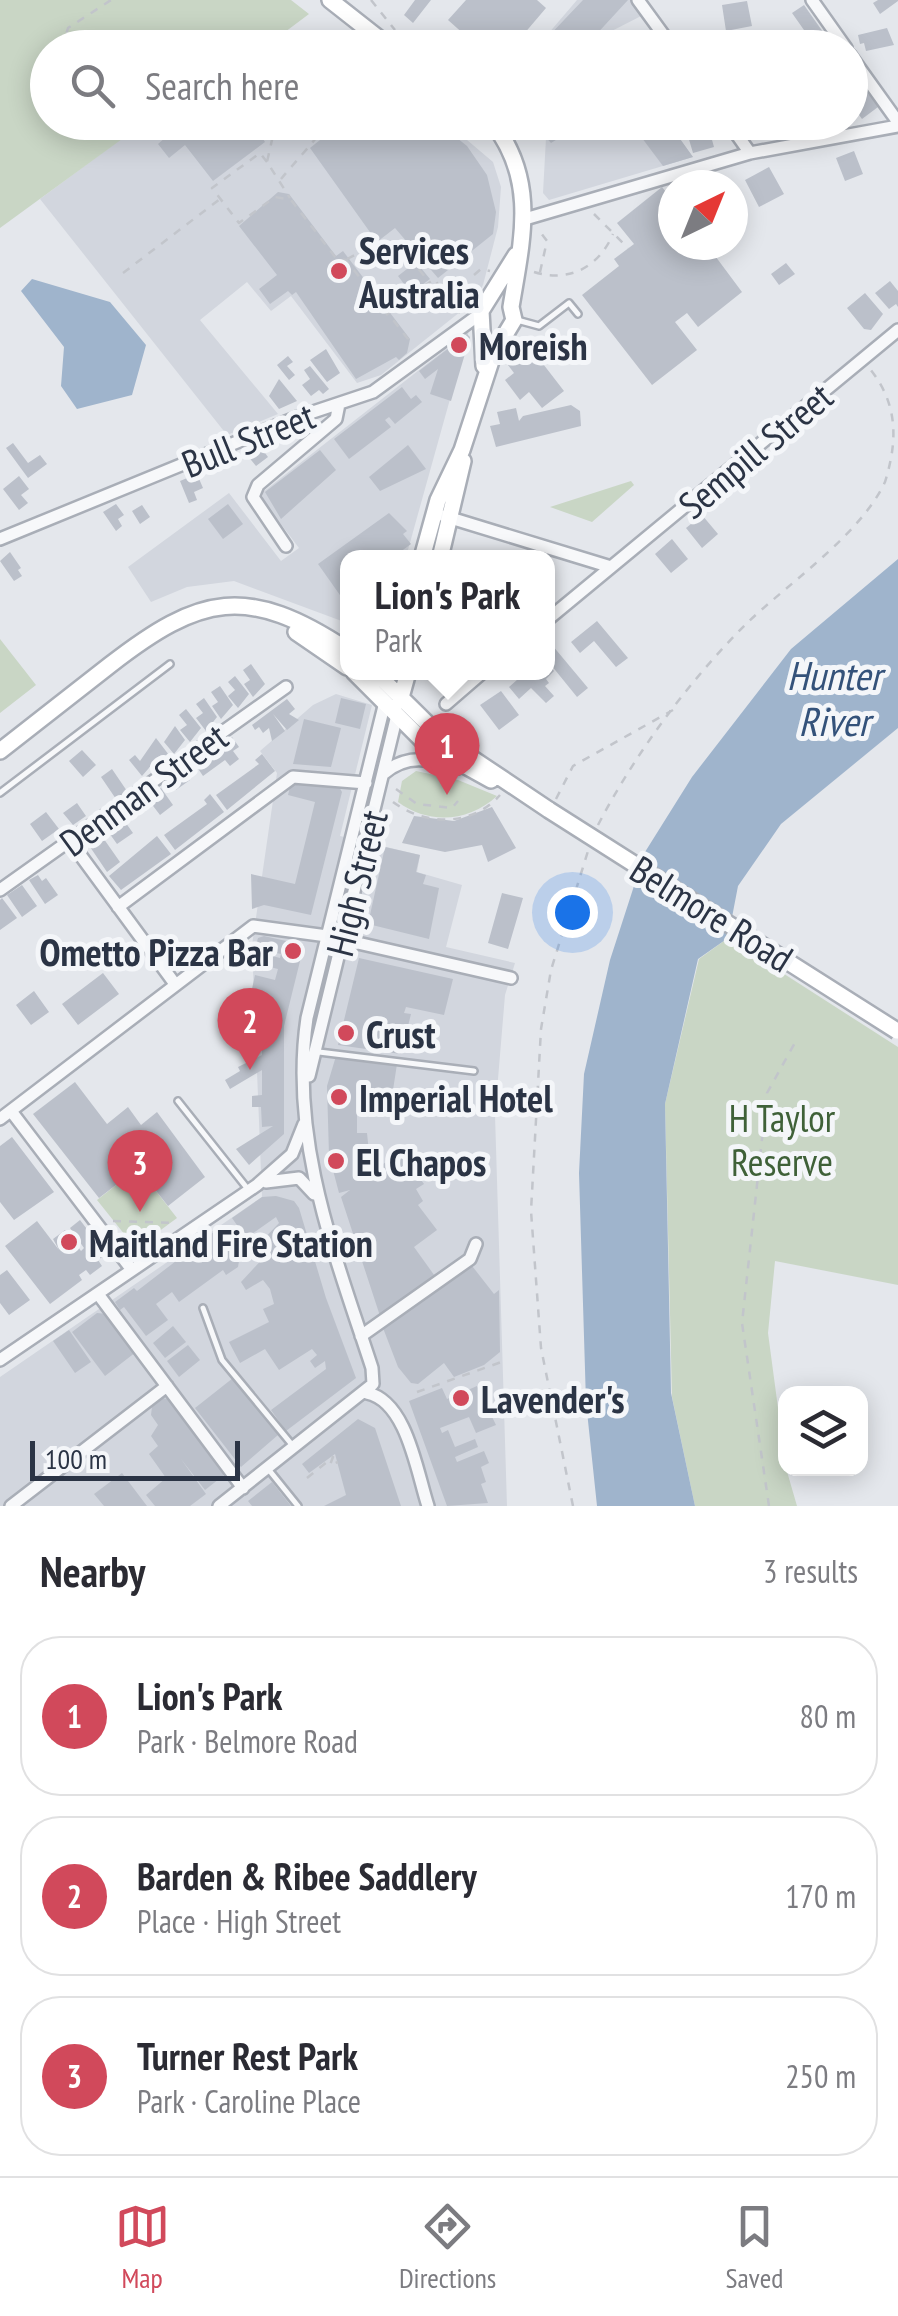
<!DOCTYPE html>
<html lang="en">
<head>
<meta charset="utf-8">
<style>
  :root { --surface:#fff; --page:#f2f2f3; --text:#2b2b33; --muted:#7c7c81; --line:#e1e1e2; --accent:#d1495b }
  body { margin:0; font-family:"PT Sans Narrow",sans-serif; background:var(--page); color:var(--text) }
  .controls { position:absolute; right:30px; bottom:30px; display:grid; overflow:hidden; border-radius:20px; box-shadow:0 5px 25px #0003 }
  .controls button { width:90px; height:90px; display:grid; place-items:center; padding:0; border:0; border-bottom:2px solid var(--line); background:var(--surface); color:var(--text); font:50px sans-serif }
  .compass { position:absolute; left:658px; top:170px; width:90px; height:90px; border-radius:50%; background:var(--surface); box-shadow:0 5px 25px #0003; rotate:43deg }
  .scale { position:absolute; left:30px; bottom:25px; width:210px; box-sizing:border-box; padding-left:10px; border:5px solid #2b3445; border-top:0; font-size:28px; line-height:35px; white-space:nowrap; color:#2b3445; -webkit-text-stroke:8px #f4f6f9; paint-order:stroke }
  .you { position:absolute; left:572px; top:912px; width:35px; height:35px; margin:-25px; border:8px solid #fff; border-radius:50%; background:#1a73e8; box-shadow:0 0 0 15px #1a73e833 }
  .badge { display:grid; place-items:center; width:65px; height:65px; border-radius:50%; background:var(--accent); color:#fff; font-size:32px; font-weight:700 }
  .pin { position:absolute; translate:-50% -82px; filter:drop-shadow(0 2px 5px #0008) }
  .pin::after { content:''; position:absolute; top:52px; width:35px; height:30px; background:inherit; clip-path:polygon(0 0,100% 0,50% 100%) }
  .popup { position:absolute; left:340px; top:550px; width:215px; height:130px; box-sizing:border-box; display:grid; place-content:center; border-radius:20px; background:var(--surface); filter:drop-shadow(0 2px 8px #0005); font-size:32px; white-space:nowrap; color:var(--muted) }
  .popup b { font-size:38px; color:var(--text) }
  .popup::after { content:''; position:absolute; left:50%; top:100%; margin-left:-20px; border:20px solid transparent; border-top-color:var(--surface) }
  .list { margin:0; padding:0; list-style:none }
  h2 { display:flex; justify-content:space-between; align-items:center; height:130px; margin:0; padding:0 40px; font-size:42px }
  h2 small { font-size:32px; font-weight:400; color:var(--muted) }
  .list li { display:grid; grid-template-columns:65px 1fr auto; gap:30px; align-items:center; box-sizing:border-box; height:160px; margin:0 20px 20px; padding:0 20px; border:2px solid var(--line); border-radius:40px }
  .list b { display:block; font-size:38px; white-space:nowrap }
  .list p { margin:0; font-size:32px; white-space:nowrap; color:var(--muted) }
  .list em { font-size:32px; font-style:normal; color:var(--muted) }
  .icon { flex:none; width:55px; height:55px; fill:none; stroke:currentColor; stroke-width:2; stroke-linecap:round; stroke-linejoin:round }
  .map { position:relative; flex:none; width:898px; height:1506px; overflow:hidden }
  .search { position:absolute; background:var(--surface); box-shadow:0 5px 25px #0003; left:30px; right:30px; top:30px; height:110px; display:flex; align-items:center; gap:25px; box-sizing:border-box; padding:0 35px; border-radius:55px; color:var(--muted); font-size:38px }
  .sheet { height:670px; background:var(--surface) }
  nav { display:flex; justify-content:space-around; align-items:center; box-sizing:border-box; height:140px; border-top:2px solid var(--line); background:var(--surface); font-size:28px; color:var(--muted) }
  nav a { display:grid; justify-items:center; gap:5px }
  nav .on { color:var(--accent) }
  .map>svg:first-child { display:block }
</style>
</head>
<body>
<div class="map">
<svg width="898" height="1506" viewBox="0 0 898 1506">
  <rect width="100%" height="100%" fill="#e4e7ec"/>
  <path fill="#d2d6de" d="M 577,0 L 633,0 L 643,15 L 604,35 L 612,47 L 536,48 Z
    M 144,122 L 447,123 L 493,162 L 501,187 L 498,227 L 483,285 L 475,300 L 381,375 L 357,383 L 291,296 L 271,311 L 247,282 L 200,320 L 278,414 L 227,435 L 40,199 Z
    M 527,123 L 668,123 L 693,157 L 549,200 L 543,193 L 546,138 Z
    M 469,331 L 406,557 L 347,558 L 347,623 L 234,581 L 187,587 L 151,602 L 128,567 L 229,493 L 281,561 L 299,548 L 262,499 L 263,492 Z
    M 336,694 L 372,705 L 340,836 L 420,855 L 417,872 L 462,885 L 446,947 L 515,963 L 505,995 L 495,1115 L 507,1506 L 0,1506 L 0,1377 L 262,1197 L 252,945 L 277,773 L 260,751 L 313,705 Z"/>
  <path fill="#c9d6c5" d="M 0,0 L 291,0 L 309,14 L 265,47 L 48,48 L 48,122 L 144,123 L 0,228 Z
    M 631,481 L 634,485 L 592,522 L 550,507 Z
    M 0,639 L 36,685 L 0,713 Z
    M 416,771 L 458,780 L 497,796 C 469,822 429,825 398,802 L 402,781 Z
    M 728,938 L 898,1047 L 898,1285 L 775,1261 L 768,1333 L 786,1468 L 797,1506 L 695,1506 L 672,1397 L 665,1104 L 699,959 Z
    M 138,1168 L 177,1218 L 139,1246 L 133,1245 L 97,1200 Z"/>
  <path fill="#9fb4cc" d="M 32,279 L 110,302 L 146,345 L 132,395 L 77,409 L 61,386 L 64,347 L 21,291 Z
    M 898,559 L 898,728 L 781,824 L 738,886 L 728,938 L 698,959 L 665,1104 L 671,1393 L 695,1506 L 597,1506 L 586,1402 L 579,1173 L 584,1074 L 610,960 L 645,852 L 692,777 L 791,649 Z"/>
  <path fill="#bbc0ca" d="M 415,0 L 431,0 L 413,23 L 404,15 Z
    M 466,0 L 537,0 L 546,8 L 512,48 L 466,48 L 460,42 L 466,36 L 448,20 Z
    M 583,0 L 628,0 L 593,38 L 602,48 L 552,48 L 545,40 Z
    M 878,0 L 898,0 L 898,1 L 880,14 L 873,3 Z
    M 747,1 L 752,26 L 726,31 L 722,5 Z
    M 804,5 L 823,32 L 811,40 L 792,13 Z
    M 887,28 L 894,45 L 866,51 L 864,43 L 860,44 L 858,35 Z
    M 863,87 L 878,107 L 862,119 L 852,105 L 860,99 L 856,93 Z
    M 183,122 L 269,122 L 270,125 L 259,133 L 265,142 L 213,181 L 185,145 L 169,158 L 158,144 Z
    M 323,122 L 437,122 L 467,146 L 487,175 L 496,212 L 493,234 L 438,278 L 395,228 L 377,242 L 310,148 L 330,132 Z
    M 532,122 L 585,122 L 551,143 Z
    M 630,122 L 668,122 L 693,157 L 663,166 Z
    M 707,122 L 714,147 L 693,153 L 685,126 Z
    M 765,122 L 796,122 L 796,123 L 768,132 Z
    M 854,151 L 863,174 L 845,181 L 836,158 Z
    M 769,167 L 784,194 L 759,207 L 745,180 Z
    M 662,187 L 673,201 L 673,245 L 707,245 L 742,292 L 698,327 L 687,313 L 675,322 L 697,350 L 652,385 L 582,295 L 619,266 L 614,259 L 634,244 L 617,223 Z
    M 278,192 L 289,194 L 336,256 L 343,251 L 410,339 L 407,353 L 399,360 L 396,357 L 356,379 L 296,292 L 292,295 L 288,291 L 270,304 L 259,289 L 277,275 L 239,226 Z
    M 416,262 L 430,279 L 411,293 L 398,276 Z
    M 786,263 L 795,274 L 779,285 L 771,274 Z
    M 890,281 L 898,291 L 898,307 L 896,304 L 889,309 L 875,293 Z
    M 865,293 L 883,314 L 871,330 L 864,329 L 847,308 Z
    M 467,334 L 470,337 L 451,401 L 430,394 L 438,369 L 425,379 L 419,371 Z
    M 530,347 L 564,391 L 542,408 L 529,392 L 520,400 L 505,380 L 514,373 L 508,365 L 512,358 Z
    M 326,349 L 340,373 L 327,382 L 310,360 Z
    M 288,356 L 293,362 L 287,366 L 295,375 L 289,380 L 277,365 Z
    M 310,366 L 329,389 L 323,394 L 319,390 L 311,396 L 302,385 L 310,379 L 304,370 Z
    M 279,379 L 297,401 L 279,409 L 269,396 Z
    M 402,387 L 411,399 L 416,395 L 422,402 L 395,424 L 389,417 L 385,420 L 391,427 L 349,459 L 334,439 Z
    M 571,405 L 580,411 L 581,426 L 496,447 L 490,426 L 500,424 L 497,412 L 516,408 L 519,421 L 523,416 Z
    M 13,443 L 28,463 L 40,455 L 47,464 L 28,478 L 6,448 Z
    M 259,445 L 268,457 L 256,466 L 247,455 Z
    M 408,445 L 426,469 L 380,491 L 369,477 Z
    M 320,450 L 336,470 L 281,519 L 265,492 Z
    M 197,474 L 203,488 L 194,492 L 197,500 L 189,503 L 180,481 Z
    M 19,476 L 29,489 L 21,495 L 28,503 L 19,510 L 3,489 Z
    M 116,504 L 124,515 L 118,519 L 122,526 L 116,531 L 103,512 Z
    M 228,504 L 243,524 L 223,539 L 208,519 Z
    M 142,505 L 150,517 L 140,524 L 132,511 Z
    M 389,513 L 407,531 L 403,534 L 411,544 L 392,558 L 347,558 L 347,605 L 318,564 Z
    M 702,515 L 718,534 L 702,548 L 686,528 Z
    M 672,539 L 688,559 L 671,573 L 655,554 Z
    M 10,552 L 21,568 L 18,570 L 22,576 L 14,581 L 0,561 Z
    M 597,621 L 628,658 L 616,667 L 594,641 L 580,653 L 571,642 Z
    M 547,639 L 588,688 L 577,697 L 547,660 Z
    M 547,663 L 554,671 L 546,679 L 549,683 L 545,686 L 554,696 L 546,703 L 531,688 L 519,699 L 509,687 L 526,672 L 547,672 Z
    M 251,664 L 265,684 L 253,697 L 244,684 L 250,680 L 243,670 Z
    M 235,676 L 249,694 L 238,708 L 228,696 L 235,690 L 228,682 Z
    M 220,686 L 233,705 L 221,719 L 212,706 L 218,702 L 211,692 Z
    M 501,691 L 519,715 L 499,730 L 480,705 Z
    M 204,698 L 217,717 L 206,731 L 196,718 L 203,713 L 196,704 Z
    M 341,698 L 366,704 L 360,729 L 335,723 Z
    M 287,699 L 295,709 L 289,714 L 299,720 L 287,730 L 273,714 L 285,731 L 272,741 L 269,728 L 263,733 L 259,727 L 255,730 L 252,725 Z
    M 186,709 L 201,728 L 190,742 L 180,730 L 187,725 L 179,715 Z
    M 304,719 L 341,728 L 331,767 L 293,764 Z
    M 175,726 L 185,740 L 174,754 L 164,742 Z
    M 232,737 L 239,747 L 233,751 L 239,759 L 230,766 L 225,760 L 203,776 L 195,764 Z
    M 156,738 L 172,759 L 160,768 L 155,761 L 142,776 L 129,760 L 135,755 L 140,761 Z
    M 82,750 L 96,765 L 83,777 L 69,761 Z
    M 262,754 L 275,771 L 227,810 L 216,795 L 259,764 L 255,760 Z
    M 112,769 L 127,791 L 116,799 L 101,777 Z
    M 185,772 L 190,780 L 176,790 L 170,782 Z
    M 299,784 L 339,787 L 342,792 L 311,915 L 264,905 L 252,909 L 251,874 L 295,884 L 315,802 L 288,795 L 290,787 Z
    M 161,788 L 173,805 L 160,815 L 147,798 Z
    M 210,794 L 224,812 L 175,850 L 164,835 L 207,804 L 204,800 Z
    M 77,803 L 86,816 L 73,825 L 63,813 Z
    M 492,807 L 516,848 L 488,862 L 482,845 L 445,852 L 402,843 L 414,816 L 454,821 Z
    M 46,812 L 59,829 L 42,841 L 30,824 Z
    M 123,819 L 133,833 L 117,844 L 107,830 Z
    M 99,832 L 120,862 L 107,872 L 86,841 Z
    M 157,836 L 171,854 L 121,890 L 109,876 Z
    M 385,847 L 420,855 L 416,872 L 426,875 L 423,884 L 439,888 L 429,939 L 368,924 Z
    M 38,875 L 42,881 L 46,878 L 58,895 L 45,904 L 29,880 Z
    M 22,885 L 37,906 L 22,917 L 7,895 Z
    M 502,893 L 523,898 L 508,949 L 488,943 Z
    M 2,898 L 17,918 L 0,930 L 0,900 Z
    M 264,936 L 304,945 L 284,1026 L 284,1134 L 249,1165 L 236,1149 L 273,1126 L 262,1127 L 261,1107 L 252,1107 L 252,1096 L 262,1095 L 262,1070 L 230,1089 L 225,1080 L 240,1071 L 238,1067 L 262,1055 L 262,1032 L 250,1041 L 235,1021 L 244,1015 L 238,1006 L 250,998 L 255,975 L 275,980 L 278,969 L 258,964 L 261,953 L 280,958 L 281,954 L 255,948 L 258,938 Z
    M 359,958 L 453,979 L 444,1015 L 406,1007 L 404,1013 L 411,1014 L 401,1054 L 338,1045 Z
    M 103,973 L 119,994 L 78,1025 L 62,1004 Z
    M 34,991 L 49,1012 L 31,1025 L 16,1005 Z
    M 336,1056 L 397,1064 L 391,1103 L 357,1102 L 357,1133 L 367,1133 L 370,1162 L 379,1160 L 380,1166 L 398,1154 L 414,1170 L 424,1184 L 416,1189 L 423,1201 L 418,1205 L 437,1230 L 414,1247 L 437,1279 L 381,1319 L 341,1197 L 350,1190 L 339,1193 L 329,1155 L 327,1086 Z
    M 75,1082 L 107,1124 L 128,1107 L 141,1125 L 157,1112 L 205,1177 L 168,1206 L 138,1168 L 99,1198 L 33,1114 Z
    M 12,1137 L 54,1192 L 14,1220 L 0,1202 L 0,1146 Z
    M 276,1196 L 294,1201 L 299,1208 L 326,1298 L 356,1378 L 286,1431 L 271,1410 L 326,1369 L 325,1361 L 315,1368 L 310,1361 L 317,1355 L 312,1349 L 279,1370 L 265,1349 L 240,1363 L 229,1342 L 269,1322 L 263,1309 L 274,1304 L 270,1289 L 263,1280 L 246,1290 L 241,1282 L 267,1254 L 259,1244 L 279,1223 L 276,1217 L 246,1238 L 232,1218 L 262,1197 Z
    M 80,1220 L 106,1254 L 98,1260 L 102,1266 L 90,1275 L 86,1270 L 79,1275 L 82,1280 L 50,1304 L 5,1246 L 37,1221 L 59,1250 L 53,1239 L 65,1230 L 81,1251 L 84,1248 L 70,1228 Z
    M 215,1231 L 239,1261 L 238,1267 L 226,1275 L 223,1270 L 179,1302 L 172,1292 L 156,1304 L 168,1320 L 146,1336 L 124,1307 L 120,1310 L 115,1302 L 134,1288 L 137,1291 Z
    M 469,1262 L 494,1294 L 499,1290 L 500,1352 L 484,1365 L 454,1377 L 444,1363 L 418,1384 L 411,1383 L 398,1367 L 383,1328 Z
    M 7,1270 L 30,1300 L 9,1315 L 0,1303 L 0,1275 Z
    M 97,1313 L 107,1314 L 136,1352 L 105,1376 L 72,1332 Z
    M 173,1326 L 186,1342 L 165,1358 L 153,1343 Z
    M 69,1330 L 91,1362 L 75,1373 L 53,1341 Z
    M 188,1345 L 200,1360 L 179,1377 L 167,1361 Z
    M 233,1378 L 278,1435 L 241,1467 L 195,1408 Z
    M 477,1386 L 496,1425 L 476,1433 L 469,1417 L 440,1428 L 442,1433 L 448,1430 L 455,1447 L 475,1439 L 478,1447 L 455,1457 L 457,1462 L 484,1451 L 489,1463 L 481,1467 L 486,1482 L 481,1484 L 488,1503 L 447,1506 L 409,1401 L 442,1388 L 447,1399 Z
    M 163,1398 L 171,1400 L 228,1472 L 205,1490 L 181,1459 L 206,1494 L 190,1506 L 155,1506 L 146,1495 L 166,1478 L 149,1454 L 158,1446 L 151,1436 L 158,1425 L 151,1415 L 152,1407 Z
    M 358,1419 L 375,1428 L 401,1506 L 324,1506 L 346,1495 L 335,1454 L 309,1473 L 302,1464 Z
    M 122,1473 L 147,1506 L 104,1506 L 94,1494 Z
    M 272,1482 L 291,1506 L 252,1506 L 248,1501 Z"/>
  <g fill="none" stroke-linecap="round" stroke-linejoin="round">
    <g stroke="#a9aeb7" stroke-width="10">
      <path id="lane" d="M 517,320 L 539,326 L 569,303 L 578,314
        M 0,793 L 170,664
        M 319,1052 L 474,1071
        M 178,1101 L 247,1188
        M 203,1308 L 222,1360 L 293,1446
        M 269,1470 L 298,1506"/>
    </g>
    <g stroke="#a9aeb7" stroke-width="16">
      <path id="street" d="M 638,0 L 673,48
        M 812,0 L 846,48
        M 850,55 L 898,122
        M 728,122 L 750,153
        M 525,219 L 750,153 L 898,126
        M 444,516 L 611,567
        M 0,539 L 298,417 L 373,392 L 480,314
        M 286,546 L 253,497 L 258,485 L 336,419 L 339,404
        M 547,620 L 898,330
        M 446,704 L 483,672
        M 383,774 C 407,753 430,759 458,768
        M 70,841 L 175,984
        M 0,890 L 286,687
        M 118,907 L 293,777 L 366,783
        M 309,1076 L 397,715
        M 11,1111 L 132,1270
        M 0,1119 L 253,926 L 327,936 L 511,978
        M 266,1182 L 299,1178 L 314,1194
        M 98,1294 L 243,1488
        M 361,1336 L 470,1259 L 476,1244
        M 0,1360 L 257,1185 L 292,1154 L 304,1124
        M 367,1393 C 407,1401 417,1473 428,1506
        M 11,1506 L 167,1386
        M 219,1506 L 373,1384 L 372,1368 C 335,1255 289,1139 307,1018 L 385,702"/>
    </g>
    <g stroke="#a9aeb7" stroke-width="20">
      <path id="secondary" d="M 330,0 L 391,48
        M 484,366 L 481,311 L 516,255
        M 422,558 L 438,500 L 462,450 L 493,355 L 514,320 L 511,307 C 522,240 538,180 492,122
        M 440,558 L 463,461
        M 296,632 L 347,667
        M 354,672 L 426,744 L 491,780
        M 375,672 L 443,739 L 549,810
        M 400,701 L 408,672
        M 0,751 C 37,722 73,694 110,665 C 200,595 247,584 347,650"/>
    </g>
    <path stroke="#c2c5cb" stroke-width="2.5" stroke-dasharray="8 8" stroke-linecap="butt" d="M 371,0 L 395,30
      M 62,48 L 68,28 L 111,0
      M 276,122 L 267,162 L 290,198
      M 267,162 L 260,153 L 212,188 L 239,223 L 275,197 L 291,200 L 336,258 L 346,260 L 408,339 L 407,346
      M 281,179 C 294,163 315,141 325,126
      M 594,214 L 628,248
      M 347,259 L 382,241 L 391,253 L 400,246 L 429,282
      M 534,272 C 569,283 599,267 613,234
      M 540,272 L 547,241 L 541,233
      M 123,273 L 220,199
      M 474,275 L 481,269 L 490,271
      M 386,315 L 434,279 L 460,313
      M 396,789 L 417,804 L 452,808 L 458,801
      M 556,799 L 573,766 L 673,710
      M 393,802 C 425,826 472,827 500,795
      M 598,825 C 636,752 689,681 747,623 C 790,582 860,535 885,482 C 898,440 898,404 870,369
      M 113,1221 L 173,1223
      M 417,1392 L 507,1360
      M 307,1478 L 333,1457 L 330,1465 L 338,1462
      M 573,1506 L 541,1348 L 531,1211 L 541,1029 L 551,970 L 588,851
      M 769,1506 L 742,1323 L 767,1093 L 797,1039"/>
    <use href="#lane" stroke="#f7f8fa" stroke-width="5"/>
    <use href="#street" stroke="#f7f8fa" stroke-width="11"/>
    <use href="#secondary" stroke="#fff" stroke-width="15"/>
    <g stroke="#a9aeb7" stroke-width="20" stroke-linecap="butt">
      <path id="secondary-bridge" d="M 549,810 L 897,1031"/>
    </g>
    <use href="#secondary-bridge" stroke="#fff" stroke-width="15"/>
  </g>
  <g fill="#d1495b" stroke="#f4f6f9" stroke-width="4">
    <circle cx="339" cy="271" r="10"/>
    <circle cx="459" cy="345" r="10"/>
    <circle cx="293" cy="951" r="10"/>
    <circle cx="346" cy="1033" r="10"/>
    <circle cx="339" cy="1097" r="10"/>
    <circle cx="336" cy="1161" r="10"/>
    <circle cx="69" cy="1242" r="10"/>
    <circle cx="461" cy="1398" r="10"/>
  </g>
  <g text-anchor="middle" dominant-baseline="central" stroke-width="10" stroke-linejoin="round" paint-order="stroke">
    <g font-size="38" font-weight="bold" fill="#2b3445" stroke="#f4f6f9" text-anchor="start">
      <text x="359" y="249">Services<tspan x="359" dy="44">Australia</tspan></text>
      <text x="479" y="345">Moreish</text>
      <text x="273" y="951" text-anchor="end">Ometto Pizza Bar</text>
      <text x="366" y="1033">Crust</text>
      <text x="359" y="1097">Imperial Hotel</text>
      <text x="356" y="1161">El Chapos</text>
      <text x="89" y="1242">Maitland Fire Station</text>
      <text x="481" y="1398">Lavender's</text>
    </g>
    <g font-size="38" fill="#2b3445" stroke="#f4f6f9">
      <text transform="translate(248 439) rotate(-22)">Bull Street</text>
      <text transform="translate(755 450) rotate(-40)">Sempill Street</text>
      <text transform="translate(143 789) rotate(-36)">Denman Street</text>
      <text transform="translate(356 883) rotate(-76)">High Street</text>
      <text transform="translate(712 913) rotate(32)">Belmore Road</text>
    </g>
    <g font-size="38" fill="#3f6138" stroke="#f4f6f9">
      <text x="782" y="1117">H Taylor<tspan x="782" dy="44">Reserve</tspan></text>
    </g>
    <g font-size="40" font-style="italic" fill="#34527a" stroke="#f4f6f9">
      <text x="834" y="675">Hunter<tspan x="834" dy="46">River</tspan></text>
    </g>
  </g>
</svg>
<div class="controls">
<button><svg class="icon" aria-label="layers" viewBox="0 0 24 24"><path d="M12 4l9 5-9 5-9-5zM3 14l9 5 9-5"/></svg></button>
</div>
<svg class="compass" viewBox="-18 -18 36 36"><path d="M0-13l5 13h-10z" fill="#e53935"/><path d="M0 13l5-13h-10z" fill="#7c7c81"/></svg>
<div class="scale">100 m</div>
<div class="you"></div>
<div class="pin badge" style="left:447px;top:795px">1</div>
<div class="popup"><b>Lion's Park</b>Park</div>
<div class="pin badge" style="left:250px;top:1070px">2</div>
<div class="pin badge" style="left:140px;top:1212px">3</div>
<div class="search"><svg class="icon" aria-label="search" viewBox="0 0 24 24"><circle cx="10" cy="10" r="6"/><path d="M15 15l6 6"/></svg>Search here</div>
</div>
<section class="sheet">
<h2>Nearby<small>3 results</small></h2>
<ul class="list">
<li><span class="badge">1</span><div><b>Lion's Park</b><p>Park · Belmore Road</p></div><em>80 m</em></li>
<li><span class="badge">2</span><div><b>Barden &amp; Ribee Saddlery</b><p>Place · High Street</p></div><em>170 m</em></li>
<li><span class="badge">3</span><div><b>Turner Rest Park</b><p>Park · Caroline Place</p></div><em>250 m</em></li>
</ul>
</section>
<nav>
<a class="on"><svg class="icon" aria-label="map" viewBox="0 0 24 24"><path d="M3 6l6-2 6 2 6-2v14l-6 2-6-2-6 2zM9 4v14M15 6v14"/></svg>Map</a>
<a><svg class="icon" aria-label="directions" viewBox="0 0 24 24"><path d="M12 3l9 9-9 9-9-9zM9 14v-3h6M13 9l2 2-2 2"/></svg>Directions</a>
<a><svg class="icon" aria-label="saved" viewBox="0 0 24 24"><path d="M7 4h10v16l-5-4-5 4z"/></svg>Saved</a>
</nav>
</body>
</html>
